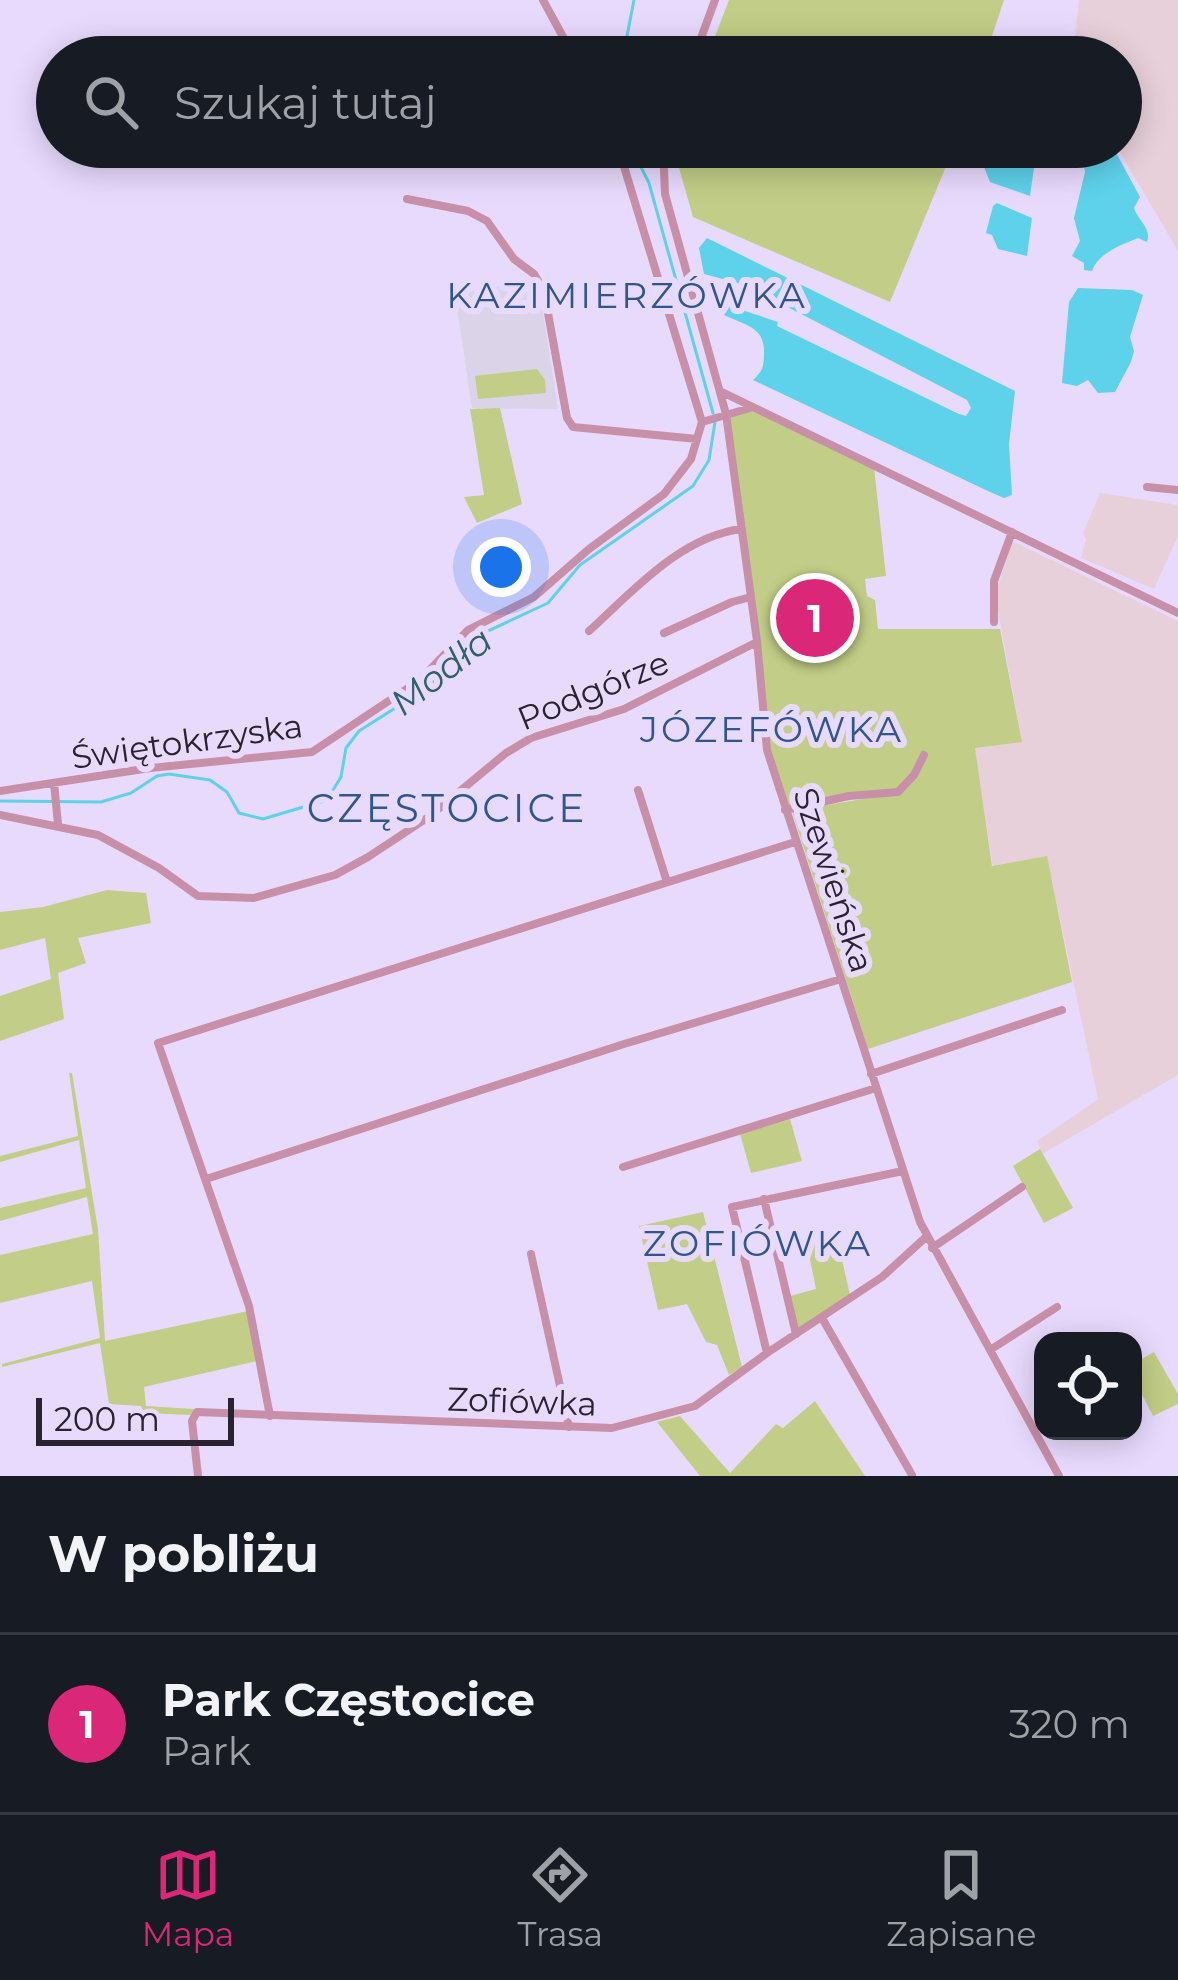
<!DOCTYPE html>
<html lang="pl">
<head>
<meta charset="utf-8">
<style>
  :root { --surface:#171b24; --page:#242831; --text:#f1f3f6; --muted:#9ea1a6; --line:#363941; --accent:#db2777 }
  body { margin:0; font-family:Montserrat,sans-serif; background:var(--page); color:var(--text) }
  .controls { position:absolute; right:36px; bottom:36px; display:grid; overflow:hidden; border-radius:24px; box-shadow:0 6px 30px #0003 }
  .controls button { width:108px; height:108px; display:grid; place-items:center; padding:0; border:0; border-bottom:3px solid var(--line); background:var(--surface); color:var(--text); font:60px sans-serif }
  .scale { position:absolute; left:36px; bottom:30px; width:198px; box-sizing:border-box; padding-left:12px; border:6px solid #292330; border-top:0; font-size:33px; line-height:42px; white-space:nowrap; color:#292330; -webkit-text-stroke:9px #e8dafd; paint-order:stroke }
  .you { position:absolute; left:501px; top:567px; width:42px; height:42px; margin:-30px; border:9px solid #fff; border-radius:50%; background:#1a73e8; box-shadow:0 0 0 18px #1a73e833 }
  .badge { display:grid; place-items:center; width:78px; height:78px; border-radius:50%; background:var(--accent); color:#fff; font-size:39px; font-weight:700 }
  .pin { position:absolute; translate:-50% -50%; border:6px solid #fff; box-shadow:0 3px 12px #0006 }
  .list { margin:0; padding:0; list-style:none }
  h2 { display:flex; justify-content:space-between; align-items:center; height:156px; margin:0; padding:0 48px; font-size:51px }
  h2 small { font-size:39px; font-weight:400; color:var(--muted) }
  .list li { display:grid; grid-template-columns:78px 1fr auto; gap:36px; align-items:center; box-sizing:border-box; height:180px; padding:0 48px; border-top:3px solid var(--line) }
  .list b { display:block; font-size:45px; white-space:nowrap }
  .list p { margin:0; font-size:39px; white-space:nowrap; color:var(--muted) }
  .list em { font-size:39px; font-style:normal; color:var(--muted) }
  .icon { flex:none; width:66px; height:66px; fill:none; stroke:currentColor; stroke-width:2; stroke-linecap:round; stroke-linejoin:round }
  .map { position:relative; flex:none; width:1178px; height:1476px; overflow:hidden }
  .search { position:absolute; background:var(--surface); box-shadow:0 6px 30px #0003; left:36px; right:36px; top:36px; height:132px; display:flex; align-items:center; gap:30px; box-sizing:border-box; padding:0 42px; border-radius:66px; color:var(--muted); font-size:45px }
  .sheet { height:336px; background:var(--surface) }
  nav { display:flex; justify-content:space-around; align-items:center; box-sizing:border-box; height:168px; border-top:3px solid var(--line); background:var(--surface); font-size:33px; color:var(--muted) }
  nav a { display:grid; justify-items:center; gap:6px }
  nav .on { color:var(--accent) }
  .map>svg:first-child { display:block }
</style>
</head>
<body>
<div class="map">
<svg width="1178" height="1476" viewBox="0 0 1178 1476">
  <rect width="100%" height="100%" fill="#e8dafd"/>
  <path fill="#e8d0da" d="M 1079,0 L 1178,0 L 1178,251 L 1117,147 L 1121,147 L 1121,57 L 1073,57 Z
    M 1100,493 L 1178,505 L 1178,536 L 1154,589 L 1081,558 L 1086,540 L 1083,533 Z
    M 1012,541 L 1178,621 L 1178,1075 L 1042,1154 L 1037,1141 L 1098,1099 L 1047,857 L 993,867 L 976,758 L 975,748 L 1022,741 L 995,595 Z"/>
  <path fill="#dbd3e8" d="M 530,281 L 539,287 L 558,409 L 472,408 L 455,294 Z"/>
  <path fill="#c2ce87" d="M 729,0 L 1004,0 L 985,57 L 707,57 Z
    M 673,147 L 954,147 L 890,302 L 693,217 Z
    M 537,369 L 545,380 L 546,393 L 478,399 L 475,376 Z
    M 752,407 L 874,467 L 886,576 L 865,579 L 867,596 L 875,600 L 878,629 L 1000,629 L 1022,742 L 975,748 L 992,866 L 1047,856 L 1072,982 L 868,1049 L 792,811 L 898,793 L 849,796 L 785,810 L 764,734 L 757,641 L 726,414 Z
    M 500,408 L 522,504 L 477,523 L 464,497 L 484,495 L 470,409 Z
    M 107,890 L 146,893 L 151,923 L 78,938 L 86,963 L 58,973 L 64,1019 L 0,1041 L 0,996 L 51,979 L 45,938 L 0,950 L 0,912 L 43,907 Z
    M 69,1073 L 72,1073 L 98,1229 L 105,1341 L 248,1311 L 257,1361 L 144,1387 L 146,1406 L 194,1409 L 191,1415 L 144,1413 L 141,1406 L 109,1404 L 100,1343 L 2,1367 L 2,1364 L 100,1338 L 92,1281 L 0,1303 L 0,1255 L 93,1234 L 87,1197 L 0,1221 L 0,1208 L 86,1188 L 79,1140 L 0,1162 L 0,1156 L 78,1136 Z
    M 790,1119 L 802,1161 L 751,1173 L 740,1134 Z
    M 1040,1149 L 1073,1208 L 1044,1223 L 1013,1166 Z
    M 703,1212 L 742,1367 L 729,1375 L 717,1345 L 706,1342 L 687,1304 L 658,1310 L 639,1226 Z
    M 836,1233 L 850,1295 L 798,1330 L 786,1297 L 816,1289 L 806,1240 Z
    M 1154,1352 L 1178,1394 L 1178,1404 L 1153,1416 L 1133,1377 L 1133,1364 Z
    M 815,1401 L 865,1476 L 700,1476 L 657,1422 L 680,1416 L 730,1473 L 776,1424 L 783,1428 Z"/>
  <path fill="#5ed2eb" d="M 992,147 L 1037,147 L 1030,196 L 990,182 L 984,167 Z
    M 1081,147 L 1113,147 L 1140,197 L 1134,208 C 1138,221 1152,228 1147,242 L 1138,238 C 1118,246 1098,254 1092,271 L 1084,270 L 1084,263 L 1072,256 L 1080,241 L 1074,218 L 1085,172 Z
    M 997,203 L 1032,218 L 1027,256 L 998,249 L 992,235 L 986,233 L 993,206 Z
    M 707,238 L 1015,391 L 1009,444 L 1012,495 L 1004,498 L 990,492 L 753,380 C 763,371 764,366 764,353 C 765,327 745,325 724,315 L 730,306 L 778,322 L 777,326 L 959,414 L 966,416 L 971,408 L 967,400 L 745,285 L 704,274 L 699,248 Z
    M 1078,288 L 1132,290 L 1143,295 L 1130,337 L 1134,351 L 1131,362 L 1115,392 L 1098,393 L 1088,380 L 1077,386 L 1062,383 L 1069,302 Z"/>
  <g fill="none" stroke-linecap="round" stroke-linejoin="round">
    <path stroke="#5ed2eb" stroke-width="3" d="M 623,57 L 634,0
      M 631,147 L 649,183 L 713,413
      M 0,801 L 101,802 L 131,793 L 157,776 L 169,774 L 210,780 L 227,792 L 239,813 L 263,819 L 327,800 L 341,777 L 346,748 L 359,731 L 427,688 L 471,639 L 548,603 L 580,565 L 693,486 L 709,460 L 715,422"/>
    <path stroke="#c88fa8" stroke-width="8" d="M 543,0 L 574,57
      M 694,57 L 715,0
      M 618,147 L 702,422
      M 663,147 L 665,194 L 726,414 L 757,641 L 767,750 L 920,1222 L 1059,1476
      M 407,199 L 468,211 L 487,221 L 514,259 L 534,274 L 544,291 L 567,418 L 573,427 L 697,439
      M 722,392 L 1178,613
      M 702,422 L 750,408
      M 1147,487 L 1178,490
      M 994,622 L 994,581 L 1012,532
      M 589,631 C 632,592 681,536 742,529
      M 664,633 L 732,602 L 751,597
      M 54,783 L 58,824
      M 638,790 L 667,882
      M 0,791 L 150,768 L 312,752 L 420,680 L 468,630 L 534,597 L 589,549 L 664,494 L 691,459 L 702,422
      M 785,810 L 849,796 L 898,792 L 914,775 L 924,755
      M 0,815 L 98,835 L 159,868 L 198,896 L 254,898 L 335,875 L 368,857 L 430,816 L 506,753 L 531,738 L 624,709 L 757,642
      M 871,1074 L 1062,1010
      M 623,1167 L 876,1088
      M 206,1179 L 624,1044 L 841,979
      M 764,1199 L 796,1334
      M 932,1248 L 1022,1187
      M 531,1254 L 569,1427
      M 822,1318 L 912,1475
      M 990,1350 L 1057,1307
      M 767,1353 L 732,1207 L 903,1171
      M 270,1416 L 249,1306 L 158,1043 L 795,842
      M 198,1476 L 192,1421 L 197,1412 L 612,1428 L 695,1406 L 767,1353 L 882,1277 L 926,1237"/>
  </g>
  <g text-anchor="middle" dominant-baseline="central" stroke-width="12" stroke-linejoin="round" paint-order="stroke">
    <g font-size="33" fill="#292330" stroke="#e8dafd">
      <text transform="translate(593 690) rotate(-22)">Podgórze</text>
      <text transform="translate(187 741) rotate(-8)">Świętokrzyska</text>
      <text transform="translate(834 880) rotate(72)">Szewieńska</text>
      <text transform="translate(522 1401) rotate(2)">Zofiówka</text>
    </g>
    <g font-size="36" letter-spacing="3" fill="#30568d" stroke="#e8dafd">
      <text x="627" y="295">KAZIMIERZÓWKA</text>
      <text x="772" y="729">JÓZEFÓWKA</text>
      <text x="758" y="1243">ZOFIÓWKA</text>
    </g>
    <g font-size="36" font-style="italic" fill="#2f606b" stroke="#e8dafd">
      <text transform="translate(441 671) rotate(-38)">Modła</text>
    </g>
    <g font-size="39" letter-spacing="3" fill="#30568d" stroke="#e8dafd">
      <text x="447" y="808">CZĘSTOCICE</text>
    </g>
  </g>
</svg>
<div class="controls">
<button><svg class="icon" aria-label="locate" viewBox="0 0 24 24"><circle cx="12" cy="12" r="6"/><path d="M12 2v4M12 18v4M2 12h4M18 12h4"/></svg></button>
</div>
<div class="scale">200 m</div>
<div class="you"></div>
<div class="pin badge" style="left:815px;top:618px">1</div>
<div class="search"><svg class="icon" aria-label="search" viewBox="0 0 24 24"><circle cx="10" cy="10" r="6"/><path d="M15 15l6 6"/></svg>Szukaj tutaj</div>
</div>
<section class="sheet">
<h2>W pobliżu<small></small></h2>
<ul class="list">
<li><span class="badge">1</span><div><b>Park Częstocice</b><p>Park</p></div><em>320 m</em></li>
</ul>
</section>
<nav>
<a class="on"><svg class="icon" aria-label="map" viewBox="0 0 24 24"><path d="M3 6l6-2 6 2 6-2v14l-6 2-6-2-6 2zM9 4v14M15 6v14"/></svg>Mapa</a>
<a><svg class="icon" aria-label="directions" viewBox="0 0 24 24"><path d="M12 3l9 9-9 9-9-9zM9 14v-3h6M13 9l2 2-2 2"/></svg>Trasa</a>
<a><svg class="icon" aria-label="saved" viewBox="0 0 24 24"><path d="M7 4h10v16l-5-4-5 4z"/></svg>Zapisane</a>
</nav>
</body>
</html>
